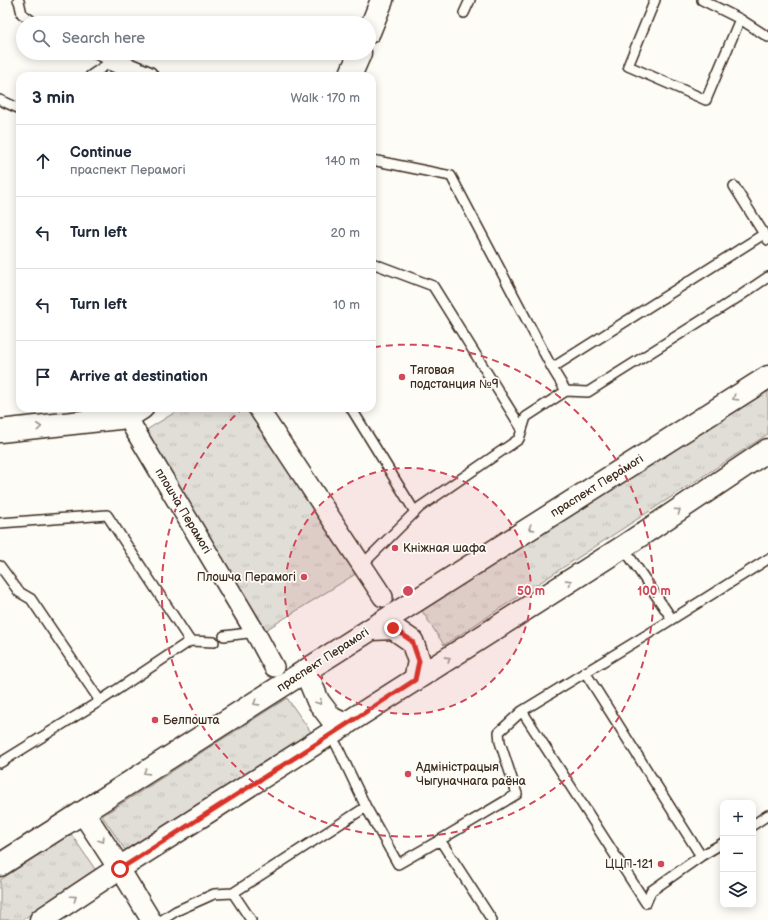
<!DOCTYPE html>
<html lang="en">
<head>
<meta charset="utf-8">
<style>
  :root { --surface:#fff; --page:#f6f6f7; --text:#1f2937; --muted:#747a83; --line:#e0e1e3 }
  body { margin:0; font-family:"Balsamiq Sans",sans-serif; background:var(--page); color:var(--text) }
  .controls { position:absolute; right:12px; bottom:12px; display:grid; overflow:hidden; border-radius:8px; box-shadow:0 2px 10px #0003 }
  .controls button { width:36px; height:36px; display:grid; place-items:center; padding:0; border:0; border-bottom:1px solid var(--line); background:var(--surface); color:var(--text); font:20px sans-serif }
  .stop { position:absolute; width:12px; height:12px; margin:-9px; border:3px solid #d93025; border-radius:50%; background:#fff }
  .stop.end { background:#d93025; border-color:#fff; box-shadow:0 1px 4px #0008 }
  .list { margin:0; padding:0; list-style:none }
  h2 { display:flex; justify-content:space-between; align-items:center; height:52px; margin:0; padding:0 16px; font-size:17px }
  h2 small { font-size:13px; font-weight:400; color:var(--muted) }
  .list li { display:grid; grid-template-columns:26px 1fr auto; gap:12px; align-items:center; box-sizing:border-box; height:72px; padding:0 16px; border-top:1px solid var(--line) }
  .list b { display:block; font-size:15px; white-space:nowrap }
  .list p { margin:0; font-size:13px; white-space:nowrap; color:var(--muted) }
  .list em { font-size:13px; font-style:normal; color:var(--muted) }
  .icon { flex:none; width:22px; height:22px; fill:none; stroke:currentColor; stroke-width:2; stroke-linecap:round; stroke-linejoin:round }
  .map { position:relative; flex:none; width:768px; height:920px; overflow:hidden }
  .search { position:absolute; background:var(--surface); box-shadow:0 2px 10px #0003; left:16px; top:16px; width:360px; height:44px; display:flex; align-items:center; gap:10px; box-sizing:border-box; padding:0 14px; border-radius:22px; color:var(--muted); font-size:15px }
  .panel { position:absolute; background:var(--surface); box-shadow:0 2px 10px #0003; left:16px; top:72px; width:360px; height:340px; border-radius:12px }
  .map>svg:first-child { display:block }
</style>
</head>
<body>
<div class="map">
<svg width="768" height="920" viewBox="0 0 768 920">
  <defs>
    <pattern id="park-tufts" width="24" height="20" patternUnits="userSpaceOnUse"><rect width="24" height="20" fill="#e1ded7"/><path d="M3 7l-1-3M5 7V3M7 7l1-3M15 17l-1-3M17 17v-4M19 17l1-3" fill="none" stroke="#c2bfb8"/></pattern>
  </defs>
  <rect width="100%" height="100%" fill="#fdfcf7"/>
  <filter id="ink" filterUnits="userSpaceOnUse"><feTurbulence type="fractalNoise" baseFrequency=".025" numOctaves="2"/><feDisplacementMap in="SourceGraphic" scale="8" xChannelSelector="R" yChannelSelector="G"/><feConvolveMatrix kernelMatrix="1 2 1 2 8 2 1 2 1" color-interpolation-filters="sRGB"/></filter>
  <g filter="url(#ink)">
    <path fill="url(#park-tufts)" stroke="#8e847a" d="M 768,385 L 768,434 L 444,645 L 422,611 Z
      M 182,408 L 259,408 L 362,570 L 264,631 L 140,434 Z
      M 287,698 L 311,732 L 125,850 L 102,816 Z
      M 71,834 L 97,872 L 22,920 L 0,920 L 0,880 Z"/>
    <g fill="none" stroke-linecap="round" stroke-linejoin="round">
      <g stroke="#3b2a1e" stroke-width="12">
        <path id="lane" d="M 18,0 L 19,1 L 22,14 L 35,23
          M 655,0 L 628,66 L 706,100 L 740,19
          M 702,0 L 740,19 L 768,37
          M 464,13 L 470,0
          M 93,53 L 112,61
          M 90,76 L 112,61
          M 0,100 L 20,109
          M 372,160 L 451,176 L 552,368 L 566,391
          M 734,186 L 764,234
          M 372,263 L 433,286 L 522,429
          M 552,368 L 764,234 L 768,240
          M 351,408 L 415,512
          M 0,523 L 107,515 L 190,641 L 214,642
          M 623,547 L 672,619
          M 0,566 L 19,592 L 31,599 L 100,701
          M 362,567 L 362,565 L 420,507 L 519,439 L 526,417 L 566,391 L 588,392 L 737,298 L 768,277
          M 224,636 L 256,632
          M 585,672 L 701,856
          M 522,711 L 646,903 L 651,891 L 701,856 L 723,843
          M 330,735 L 337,746 L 366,807 L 398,864 L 440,840 L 517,794 L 500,742 L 499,732 L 522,711 L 658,628 L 768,559
          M 0,763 L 100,701 L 190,641
          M 753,825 L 768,815
          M 440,840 L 492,920
          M 233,893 L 251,920
          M 162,920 L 176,911 L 214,894 L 233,893 L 366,807"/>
      </g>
      <g stroke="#3b2a1e" stroke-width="22">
        <path id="street" d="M 112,61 L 148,76
          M 258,408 L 383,597
          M 128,417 L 134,429 L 255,632 L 274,667
          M 120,869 L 151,920"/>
      </g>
      <g stroke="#3b2a1e" stroke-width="25">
        <path id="secondary" d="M 369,32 L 382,0
          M 350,76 L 360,53
          M 0,431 L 128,417 L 142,408"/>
      </g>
      <g stroke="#3b2a1e" stroke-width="25">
        <path id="primary" d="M 372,629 L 393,628 L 412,641 L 419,661 L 415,680
          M 309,669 L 311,684 L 318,701 L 331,718 L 345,725
          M 83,812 L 120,869
          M 0,865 L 768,377
          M 41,920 L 107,876 L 623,547 L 768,450"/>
      </g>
      <use href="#lane" stroke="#fdfcf7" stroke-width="9"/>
      <use href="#street" stroke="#fdfcf7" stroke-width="19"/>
      <use href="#secondary" stroke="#fdfcf7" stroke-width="22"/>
      <use href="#primary" stroke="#fdfcf7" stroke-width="22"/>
    </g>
    <defs><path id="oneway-chevron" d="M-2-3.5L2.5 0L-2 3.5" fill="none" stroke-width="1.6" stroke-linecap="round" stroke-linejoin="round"/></defs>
    <g stroke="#9c938a">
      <use href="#oneway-chevron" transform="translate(735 398) rotate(148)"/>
      <use href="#oneway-chevron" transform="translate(39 427) rotate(-6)"/>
      <use href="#oneway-chevron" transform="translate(678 511) rotate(-34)"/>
      <use href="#oneway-chevron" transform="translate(531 528) rotate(148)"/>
      <use href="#oneway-chevron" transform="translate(569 582) rotate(-32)"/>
      <use href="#oneway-chevron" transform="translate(448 659) rotate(-32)"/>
      <use href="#oneway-chevron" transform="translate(319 702) rotate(58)"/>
      <use href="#oneway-chevron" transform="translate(256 703) rotate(148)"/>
      <use href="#oneway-chevron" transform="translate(146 772) rotate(148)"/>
      <use href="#oneway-chevron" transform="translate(102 840) rotate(57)"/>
      <use href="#oneway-chevron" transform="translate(74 898) rotate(-34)"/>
    </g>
  </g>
  <g fill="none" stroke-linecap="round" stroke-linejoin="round" filter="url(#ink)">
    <path stroke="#d93025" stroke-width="5" d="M 120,869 L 324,739 L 415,680 L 419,661 L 412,641 L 393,628"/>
  </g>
  <circle cx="408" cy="591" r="123" fill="#d1495b" fill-opacity=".12"/>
  <g fill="none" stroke="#d1495b" stroke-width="2" stroke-dasharray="7 5">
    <circle cx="408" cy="591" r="123"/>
    <path d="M374 347A246 246 0 1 1 243 408"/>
  </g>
  <g fill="#d1495b" stroke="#fdfcf7" stroke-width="1.5">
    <circle cx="402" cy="377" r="4"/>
    <circle cx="395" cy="548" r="4"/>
    <circle cx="304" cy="577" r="4"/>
    <circle cx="155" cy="720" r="4"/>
    <circle cx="408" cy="774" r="4"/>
    <circle cx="661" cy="864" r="4"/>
  </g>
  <g text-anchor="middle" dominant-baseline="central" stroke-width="3.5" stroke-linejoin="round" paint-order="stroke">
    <g font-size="12" fill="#3b2a1e" stroke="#fdfcf7" text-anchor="start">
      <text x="410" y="370">Тяговая<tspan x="410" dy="14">подстанция №9</tspan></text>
      <text x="403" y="548">Кніжная шафа</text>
      <text x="296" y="577" text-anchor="end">Плошча Перамогі</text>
      <text x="163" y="720">Белпошта</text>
      <text x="416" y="767">Адміністрацыя<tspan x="416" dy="14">Чыгуначнага раёна</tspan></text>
      <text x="653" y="864" text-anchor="end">ЦЦП-121</text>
    </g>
    <g font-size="12" fill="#3b2a1e" stroke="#fdfcf7">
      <text transform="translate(597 486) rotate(-32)">праспект Перамогі</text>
      <text transform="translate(183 511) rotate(59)">плошча Перамогі</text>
      <text transform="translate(323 660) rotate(-33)">праспект Перамогі</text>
    </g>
  </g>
  <circle cx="408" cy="591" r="6" fill="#d1495b" stroke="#fdfcf7" stroke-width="2"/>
  <g font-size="12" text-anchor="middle" font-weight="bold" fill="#d1495b" stroke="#fdfcf7" stroke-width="3.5" stroke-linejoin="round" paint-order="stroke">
    <text x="531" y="595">50 m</text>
    <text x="654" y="595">100 m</text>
  </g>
</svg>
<div class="controls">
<button>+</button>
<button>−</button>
<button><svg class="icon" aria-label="layers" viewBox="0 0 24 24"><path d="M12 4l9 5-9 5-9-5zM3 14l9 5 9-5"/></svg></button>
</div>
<div class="stop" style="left:120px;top:869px"></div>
<div class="stop end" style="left:393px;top:628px"></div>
<div class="search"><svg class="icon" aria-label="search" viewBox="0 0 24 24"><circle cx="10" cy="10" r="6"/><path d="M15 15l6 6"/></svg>Search here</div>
<section class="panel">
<h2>3 min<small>Walk · 170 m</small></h2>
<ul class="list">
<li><svg class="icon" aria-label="ahead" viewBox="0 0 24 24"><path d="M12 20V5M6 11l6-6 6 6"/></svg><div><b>Continue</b><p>праспект Перамогі</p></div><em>140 m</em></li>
<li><svg class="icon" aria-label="left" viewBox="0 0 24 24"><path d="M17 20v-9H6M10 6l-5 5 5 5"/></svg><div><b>Turn left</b></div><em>20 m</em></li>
<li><svg class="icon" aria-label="left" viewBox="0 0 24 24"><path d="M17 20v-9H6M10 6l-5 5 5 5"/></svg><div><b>Turn left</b></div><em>10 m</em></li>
<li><svg class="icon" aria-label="arrive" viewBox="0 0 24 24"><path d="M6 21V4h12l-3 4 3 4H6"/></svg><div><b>Arrive at destination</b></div></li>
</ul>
</section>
</div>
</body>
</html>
